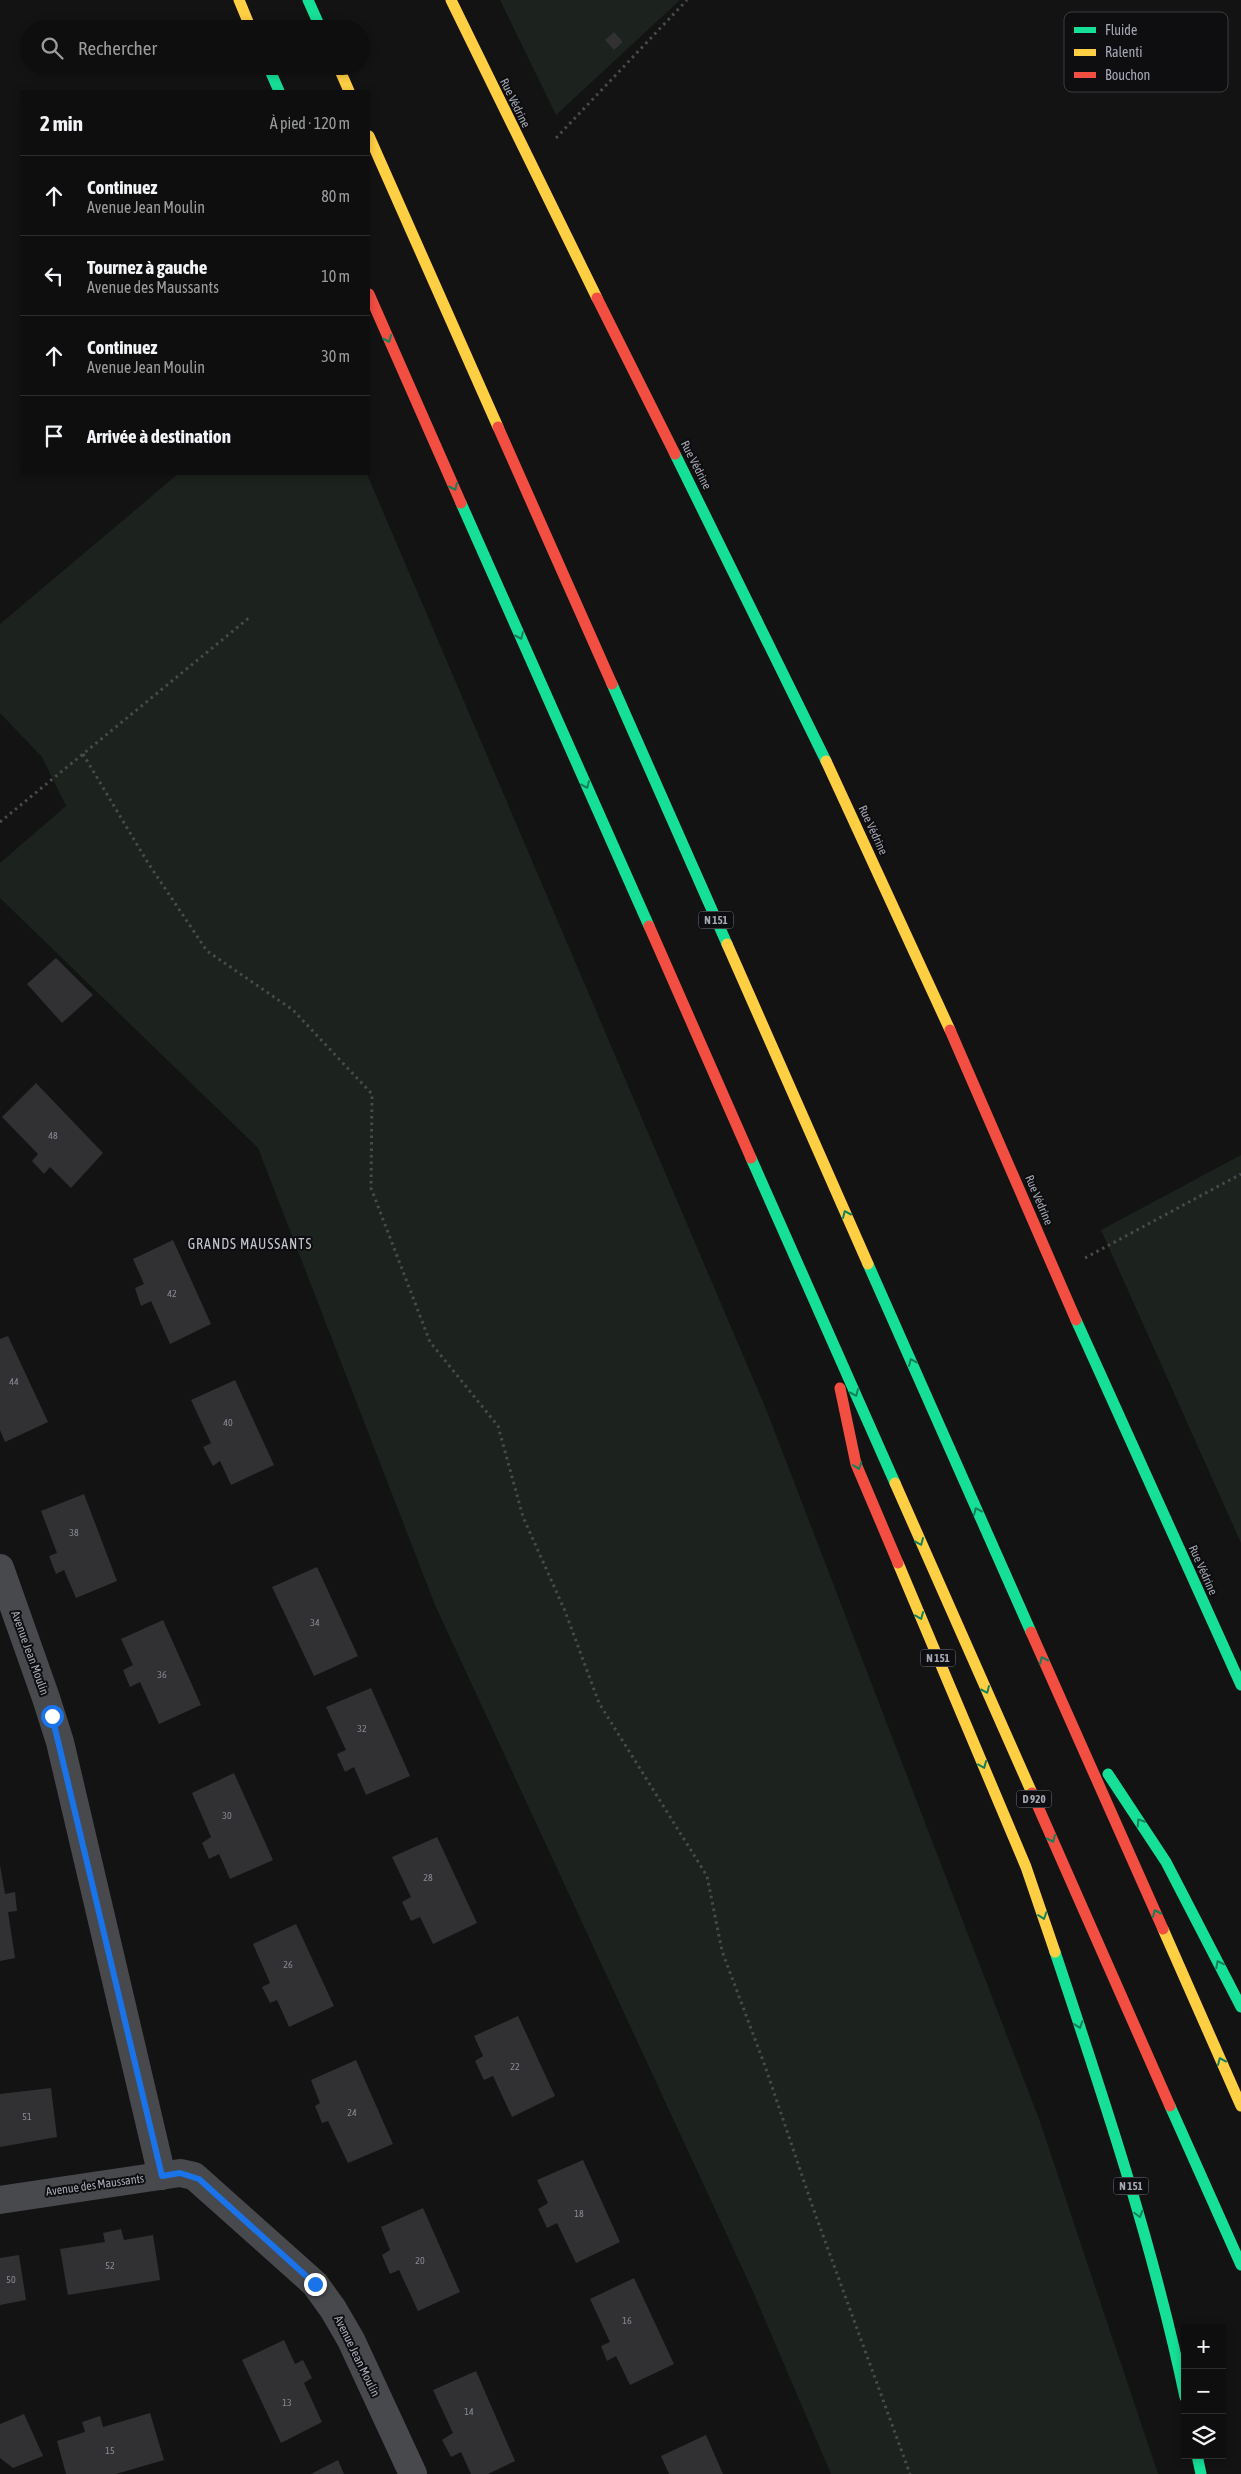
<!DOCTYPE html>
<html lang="fr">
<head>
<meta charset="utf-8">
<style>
  :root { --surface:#0e0e0e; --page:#1c1c1c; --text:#f1f3f6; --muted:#9b9c9e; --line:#2e2e2e }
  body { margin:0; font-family:"Asap Condensed",sans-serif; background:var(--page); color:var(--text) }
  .controls { position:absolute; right:15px; bottom:15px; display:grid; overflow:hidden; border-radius:0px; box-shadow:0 2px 8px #0003 }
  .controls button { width:45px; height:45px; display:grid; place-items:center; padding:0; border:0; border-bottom:1px solid var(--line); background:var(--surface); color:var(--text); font:25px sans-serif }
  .stop { position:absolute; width:15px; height:15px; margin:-11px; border:4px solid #1a73e8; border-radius:50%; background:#fff }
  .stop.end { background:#1a73e8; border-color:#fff; box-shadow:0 1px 5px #0008 }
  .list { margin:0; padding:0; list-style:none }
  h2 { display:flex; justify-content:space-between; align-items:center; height:65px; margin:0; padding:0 20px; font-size:21px }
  h2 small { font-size:16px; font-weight:400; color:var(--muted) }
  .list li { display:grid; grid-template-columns:32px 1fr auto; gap:15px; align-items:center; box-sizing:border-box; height:80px; padding:0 20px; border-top:1px solid var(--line) }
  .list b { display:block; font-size:19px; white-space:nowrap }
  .list p { margin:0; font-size:16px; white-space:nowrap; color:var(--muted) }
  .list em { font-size:16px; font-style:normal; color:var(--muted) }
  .icon { flex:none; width:28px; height:28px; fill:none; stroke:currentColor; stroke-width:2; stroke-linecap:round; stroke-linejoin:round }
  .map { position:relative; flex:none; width:1241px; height:2474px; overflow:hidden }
  .search { position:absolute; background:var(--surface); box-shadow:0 2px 8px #0003; left:20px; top:20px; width:350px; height:55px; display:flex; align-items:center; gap:12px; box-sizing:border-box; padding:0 18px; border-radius:28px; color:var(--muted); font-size:19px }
  .panel { position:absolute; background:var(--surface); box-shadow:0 2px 8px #0003; left:20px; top:90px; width:350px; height:385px; border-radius:0px }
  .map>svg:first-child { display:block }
</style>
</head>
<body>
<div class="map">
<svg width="1241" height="2474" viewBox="0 0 1241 2474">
  <rect width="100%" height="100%" fill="#131313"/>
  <path fill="#1c221d" d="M 500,0 L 680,0 L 556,115 Z
    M 178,474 L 367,474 L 766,1409 L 1039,2119 L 1158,2474 L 831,2474 L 751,2287 L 435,1605 L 258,1148 L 0,898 L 0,863 L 66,806 L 42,757 L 0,713 L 0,624 Z
    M 1241,1155 L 1241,1543 L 1101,1230 Z"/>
  <path fill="#313133" d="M 614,32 L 623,42 L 614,50 L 605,40 Z
    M 56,958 L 93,995 L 62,1023 L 27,984 Z
    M 36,1083 L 103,1153 L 71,1188 L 50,1167 L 44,1174 L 32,1161 L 38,1154 L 2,1117 Z
    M 173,1240 L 211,1324 L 170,1344 L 151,1301 L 141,1306 L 135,1288 L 144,1284 L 133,1259 Z
    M 8,1336 L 48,1422 L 5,1442 L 0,1430 L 0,1339 Z
    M 235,1380 L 274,1465 L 231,1485 L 220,1461 L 213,1466 L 203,1447 L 211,1443 L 191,1400 Z
    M 84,1494 L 117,1581 L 76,1598 L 64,1570 L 56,1574 L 49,1556 L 57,1553 L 41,1511 Z
    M 317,1567 L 358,1656 L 314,1676 L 272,1587 Z
    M 163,1620 L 201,1705 L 159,1724 L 140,1682 L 130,1687 L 123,1670 L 133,1665 L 121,1639 Z
    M 371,1688 L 410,1776 L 366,1795 L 354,1767 L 345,1772 L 337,1754 L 346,1750 L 326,1707 Z
    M 234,1773 L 273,1860 L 230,1879 L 219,1854 L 209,1859 L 202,1843 L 211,1837 L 192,1793 Z
    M 437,1837 L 477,1923 L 433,1944 L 420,1917 L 411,1921 L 402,1902 L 411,1897 L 392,1857 Z
    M 0,1865 L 5,1894 L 15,1892 L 17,1911 L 8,1912 L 15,1958 L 0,1961 Z
    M 296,1924 L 334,2006 L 289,2027 L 277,2000 L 270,2003 L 262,1987 L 270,1983 L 253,1944 Z
    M 518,2016 L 555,2096 L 512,2117 L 493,2076 L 484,2080 L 475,2061 L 483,2056 L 474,2036 Z
    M 356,2060 L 393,2144 L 348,2163 L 328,2121 L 322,2123 L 315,2106 L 320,2103 L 311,2080 Z
    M 51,2088 L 57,2137 L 0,2147 L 0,2094 Z
    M 583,2160 L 620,2242 L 576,2263 L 557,2223 L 547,2228 L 538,2209 L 548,2203 L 537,2180 Z
    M 423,2208 L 460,2292 L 418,2311 L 399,2270 L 390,2274 L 382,2255 L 390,2250 L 381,2227 Z
    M 121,2229 L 124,2240 L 153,2235 L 160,2280 L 68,2295 L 60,2249 L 105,2242 L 103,2233 Z
    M 19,2255 L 26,2300 L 0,2305 L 0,2258 Z
    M 634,2278 L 674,2364 L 630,2385 L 616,2356 L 607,2361 L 601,2346 L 610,2342 L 590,2299 Z
    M 284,2340 L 295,2364 L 303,2360 L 312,2378 L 304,2383 L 322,2422 L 281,2443 L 242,2360 Z
    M 476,2371 L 515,2461 L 488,2474 L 471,2474 L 461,2452 L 451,2457 L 442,2440 L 453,2433 L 433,2390 Z
    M 150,2413 L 164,2460 L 116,2474 L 66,2474 L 57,2441 L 85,2432 L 82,2422 L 100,2416 L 103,2427 Z
    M 24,2414 L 43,2456 L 13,2468 L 0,2458 L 0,2424 Z
    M 706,2435 L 723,2474 L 669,2474 L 661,2456 Z
    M 338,2460 L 344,2474 L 311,2474 Z"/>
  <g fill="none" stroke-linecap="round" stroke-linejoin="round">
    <path stroke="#494a4e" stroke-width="3" stroke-dasharray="2.5 4" stroke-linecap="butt" d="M 556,138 L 687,0
      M 83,754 L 148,863 L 207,951 L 293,1010 L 372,1094 L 371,1188 L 430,1342 L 498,1426 L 523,1517 L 565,1611 L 599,1703 L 707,1876 L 722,1951 L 765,2066 L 813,2208 L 910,2474
      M 0,822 L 250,617
      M 1085,1258 L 1241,1174"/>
    <path stroke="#48494c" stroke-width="28" d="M 0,1568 L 46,1698 L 60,1742 L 162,2176
      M 0,2200 L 180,2173 L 194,2176 L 315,2284 L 333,2309 L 351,2340 L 413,2474"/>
    <path stroke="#16e098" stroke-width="11" d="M 308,0 L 321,29
      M 268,66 L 279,91
      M 675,454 L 826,761
      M 461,503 L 649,926
      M 612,684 L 727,944
      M 751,1158 L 895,1483
      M 868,1264 L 1031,1632
      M 1076,1320 L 1241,1685
      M 1108,1774 L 1166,1862 L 1241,2007
      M 1055,1952 C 1104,2099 1153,2245 1185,2397
      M 1170,2106 L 1241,2265
      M 1197,2455 L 1201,2474"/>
    <path stroke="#ffcf43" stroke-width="11" d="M 239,0 L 251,29
      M 451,0 L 597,298
      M 338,66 L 349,91
      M 369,136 L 498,427
      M 826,761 L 950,1030
      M 727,944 L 868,1264
      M 895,1483 L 1032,1793
      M 898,1563 L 1026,1867 L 1055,1952
      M 1163,1929 L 1241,2106"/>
    <path stroke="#f24e42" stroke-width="11" d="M 369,294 L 461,503
      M 597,298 L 675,454
      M 498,427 L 612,684
      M 649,926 L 751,1158
      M 950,1030 L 1076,1320
      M 840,1388 L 856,1464 L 898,1563
      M 1031,1632 L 1163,1929
      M 1032,1793 L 1170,2106"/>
  </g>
  <defs><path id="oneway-chevron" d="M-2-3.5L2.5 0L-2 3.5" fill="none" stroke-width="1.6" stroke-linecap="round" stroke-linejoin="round" transform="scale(1.25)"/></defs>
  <g stroke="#12815a">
    <use href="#oneway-chevron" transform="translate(388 339) rotate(66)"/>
    <use href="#oneway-chevron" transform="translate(454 487) rotate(66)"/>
    <use href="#oneway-chevron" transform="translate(520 636) rotate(66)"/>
    <use href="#oneway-chevron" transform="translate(586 785) rotate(66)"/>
    <use href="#oneway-chevron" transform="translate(846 1214) rotate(-114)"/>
    <use href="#oneway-chevron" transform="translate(912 1362) rotate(-114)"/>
    <use href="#oneway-chevron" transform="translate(855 1393) rotate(66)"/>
    <use href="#oneway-chevron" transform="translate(858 1466) rotate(71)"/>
    <use href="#oneway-chevron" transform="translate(977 1511) rotate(-114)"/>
    <use href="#oneway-chevron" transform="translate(920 1542) rotate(66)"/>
    <use href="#oneway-chevron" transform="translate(920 1616) rotate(67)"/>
    <use href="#oneway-chevron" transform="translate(1043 1660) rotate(-114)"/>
    <use href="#oneway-chevron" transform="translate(986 1690) rotate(66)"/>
    <use href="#oneway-chevron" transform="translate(983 1765) rotate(67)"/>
    <use href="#oneway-chevron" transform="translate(1140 1822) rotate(-123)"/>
    <use href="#oneway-chevron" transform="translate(1052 1839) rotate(66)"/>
    <use href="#oneway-chevron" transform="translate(1156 1913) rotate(-114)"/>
    <use href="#oneway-chevron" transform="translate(1043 1916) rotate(71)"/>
    <use href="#oneway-chevron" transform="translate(1219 1964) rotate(-117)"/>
    <use href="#oneway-chevron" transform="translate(1079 2025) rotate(71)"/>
    <use href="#oneway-chevron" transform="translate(1221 2061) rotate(-114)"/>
    <use href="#oneway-chevron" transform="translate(1139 2214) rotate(75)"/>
  </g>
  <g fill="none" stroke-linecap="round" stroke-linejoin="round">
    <path stroke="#1a73e8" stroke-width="6" d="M 52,1716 L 162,2176 L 180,2173 L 199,2179 L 315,2284"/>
  </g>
  <g text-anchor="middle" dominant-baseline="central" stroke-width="4" stroke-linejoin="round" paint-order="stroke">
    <g font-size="10" fill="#878a94">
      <text x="53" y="1135">48</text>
      <text x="172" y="1293">42</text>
      <text x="14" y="1381">44</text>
      <text x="228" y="1422">40</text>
      <text x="74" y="1532">38</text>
      <text x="315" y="1622">34</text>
      <text x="162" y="1674">36</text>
      <text x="362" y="1728">32</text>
      <text x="227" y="1815">30</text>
      <text x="428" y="1877">28</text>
      <text x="288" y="1964">26</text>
      <text x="515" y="2066">22</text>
      <text x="352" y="2112">24</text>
      <text x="27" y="2116">51</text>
      <text x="579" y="2213">18</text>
      <text x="420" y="2260">20</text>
      <text x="110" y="2265">52</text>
      <text x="11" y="2279">50</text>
      <text x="627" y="2320">16</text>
      <text x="287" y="2402">13</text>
      <text x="469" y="2411">14</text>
      <text x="110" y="2450">15</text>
    </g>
    <g fill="#0e0d0f" stroke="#777a82" stroke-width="1">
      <rect x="698.5" y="911.5" width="35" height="17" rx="4"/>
      <rect x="920.5" y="1649.5" width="35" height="17" rx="4"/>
      <rect x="1016.5" y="1790.5" width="35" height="17" rx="4"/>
      <rect x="1113.5" y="2177.5" width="35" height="17" rx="4"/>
    </g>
    <g font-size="11" font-weight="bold" fill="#a4a8b4">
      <text x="716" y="920">N 151</text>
      <text x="938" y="1658">N 151</text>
      <text x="1034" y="1799">D 920</text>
      <text x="1131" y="2186">N 151</text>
    </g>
    <g font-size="12" fill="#a4a8b4" stroke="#0e0d0f">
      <text transform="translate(515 103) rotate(64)">Rue Védrine</text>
      <text transform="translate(696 465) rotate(63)">Rue Védrine</text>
      <text transform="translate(873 830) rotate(65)">Rue Védrine</text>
      <text transform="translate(1039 1200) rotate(67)">Rue Védrine</text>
      <text transform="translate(1203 1570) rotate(66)">Rue Védrine</text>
      <text transform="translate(30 1653) rotate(70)">Avenue Jean Moulin</text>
      <text transform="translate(95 2185) rotate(-8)">Avenue des Maussants</text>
      <text transform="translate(357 2356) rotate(64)">Avenue Jean Moulin</text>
    </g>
    <g font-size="14" letter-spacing="1" fill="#c5c7d0" stroke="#0e0d0f">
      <text x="250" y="1244">GRANDS MAUSSANTS</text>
    </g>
  </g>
  <rect x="1064" y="12" width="164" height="80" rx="8" fill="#0e0d0f" stroke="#3b3c41" stroke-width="1"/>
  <rect x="1074" y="27" width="22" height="6" fill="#16e098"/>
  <rect x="1074" y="49" width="22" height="7" fill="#ffcf43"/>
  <rect x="1074" y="72" width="22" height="6" fill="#f24e42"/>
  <g font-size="14" fill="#a4a8b4">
    <text x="1105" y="35">Fluide</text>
    <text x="1105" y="57">Ralenti</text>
    <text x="1105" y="80">Bouchon</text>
  </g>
</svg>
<div class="controls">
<button>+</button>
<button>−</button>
<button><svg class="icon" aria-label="layers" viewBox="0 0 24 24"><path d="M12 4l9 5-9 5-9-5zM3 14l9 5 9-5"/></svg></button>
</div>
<div class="stop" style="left:52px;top:1716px"></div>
<div class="stop end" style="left:315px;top:2284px"></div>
<div class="search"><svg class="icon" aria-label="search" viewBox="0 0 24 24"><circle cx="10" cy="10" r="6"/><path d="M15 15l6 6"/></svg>Rechercher</div>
<section class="panel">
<h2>2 min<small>À pied · 120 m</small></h2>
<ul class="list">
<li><svg class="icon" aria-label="ahead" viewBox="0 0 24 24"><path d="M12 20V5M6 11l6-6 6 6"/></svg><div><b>Continuez</b><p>Avenue Jean Moulin</p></div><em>80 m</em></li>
<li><svg class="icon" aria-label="left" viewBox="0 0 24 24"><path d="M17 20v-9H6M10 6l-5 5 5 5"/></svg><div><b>Tournez à gauche</b><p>Avenue des Maussants</p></div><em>10 m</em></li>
<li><svg class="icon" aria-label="ahead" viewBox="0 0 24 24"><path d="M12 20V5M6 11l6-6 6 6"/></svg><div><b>Continuez</b><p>Avenue Jean Moulin</p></div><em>30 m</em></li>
<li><svg class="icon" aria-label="arrive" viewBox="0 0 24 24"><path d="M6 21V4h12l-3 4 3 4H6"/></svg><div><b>Arrivée à destination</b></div></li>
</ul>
</section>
</div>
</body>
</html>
